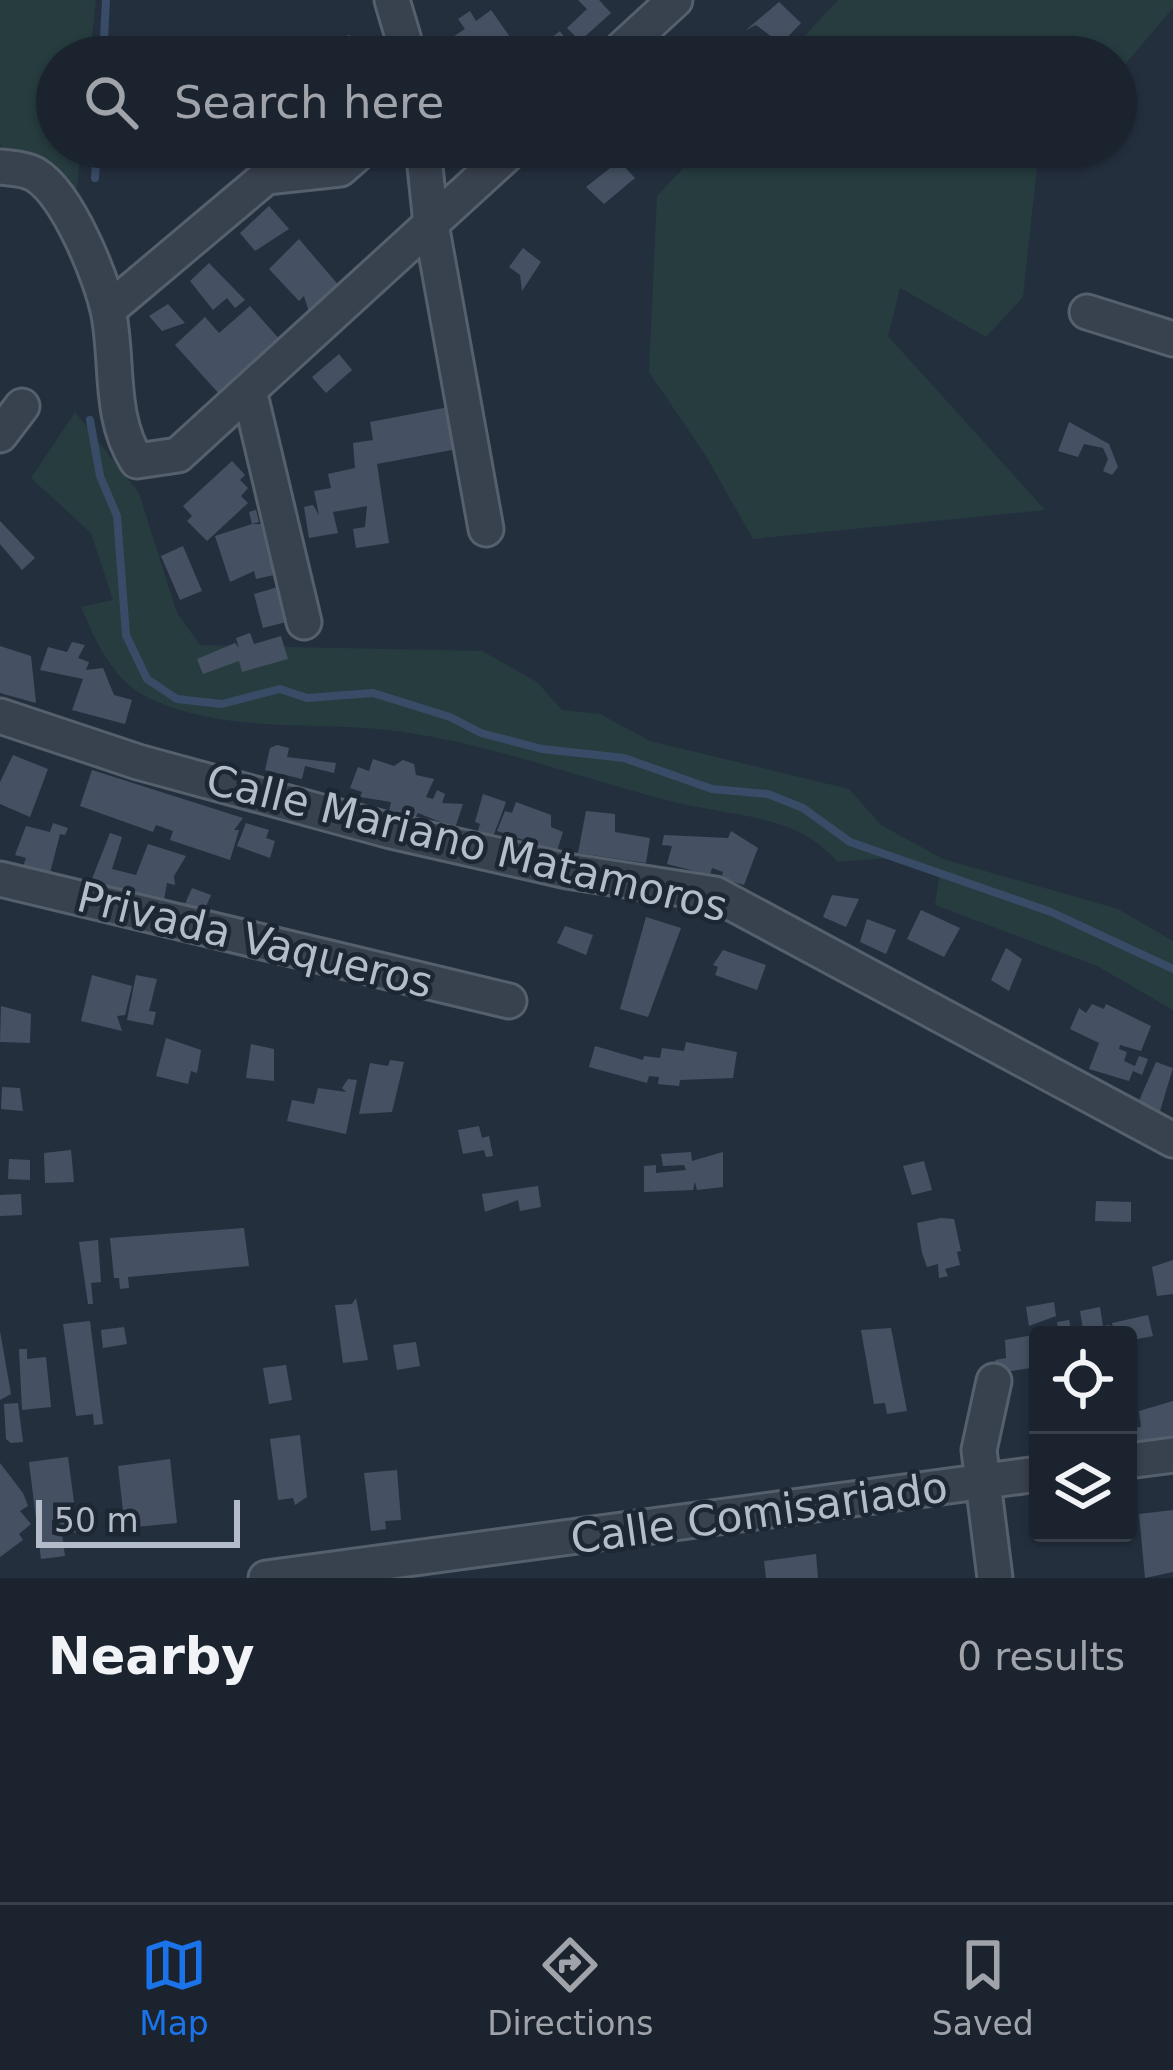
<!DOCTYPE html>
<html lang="en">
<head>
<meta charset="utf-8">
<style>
  :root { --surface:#1b232e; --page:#242b36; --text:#f1f3f6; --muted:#a0a4aa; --line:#39404a; --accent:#1a73e8 }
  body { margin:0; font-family:"DejaVu Sans",sans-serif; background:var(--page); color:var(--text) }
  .controls { position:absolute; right:36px; bottom:36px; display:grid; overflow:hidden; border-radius:12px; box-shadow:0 3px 9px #0004 }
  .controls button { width:108px; height:108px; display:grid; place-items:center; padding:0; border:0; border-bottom:3px solid var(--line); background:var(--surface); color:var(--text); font:60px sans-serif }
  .scale { position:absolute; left:36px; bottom:30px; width:204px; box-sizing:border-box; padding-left:12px; border:6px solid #b4bcc9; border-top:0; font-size:33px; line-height:42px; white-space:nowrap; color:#b4bcc9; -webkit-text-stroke:9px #1d2633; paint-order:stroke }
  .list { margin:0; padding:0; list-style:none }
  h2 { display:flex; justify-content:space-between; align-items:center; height:156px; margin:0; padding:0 48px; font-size:51px }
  h2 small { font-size:39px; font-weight:400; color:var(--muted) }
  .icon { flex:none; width:66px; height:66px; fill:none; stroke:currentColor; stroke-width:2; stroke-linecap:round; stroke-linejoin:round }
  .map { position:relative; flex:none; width:1173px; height:1578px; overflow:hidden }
  .search { position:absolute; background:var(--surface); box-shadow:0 3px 9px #0004; left:36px; right:36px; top:36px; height:132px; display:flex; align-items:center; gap:30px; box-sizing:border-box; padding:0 42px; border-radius:66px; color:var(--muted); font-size:45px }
  .sheet { height:324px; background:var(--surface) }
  nav { display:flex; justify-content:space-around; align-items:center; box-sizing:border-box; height:168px; border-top:3px solid var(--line); background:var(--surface); font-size:33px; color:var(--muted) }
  nav a { display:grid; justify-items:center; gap:6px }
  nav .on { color:var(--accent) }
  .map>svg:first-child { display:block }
</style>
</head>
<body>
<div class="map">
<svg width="1173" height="1578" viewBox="0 0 1173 1578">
  <rect width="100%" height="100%" fill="#242f3e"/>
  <path fill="#263c3f" d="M 0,0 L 96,0 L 90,57 L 57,57 L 57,147 L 81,147 L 76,198 L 21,170 L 0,144 Z
    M 838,0 L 1173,0 L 1173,8 L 1116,75 L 1116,57 L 785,57 Z
    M 703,147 L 1055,147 L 1037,168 L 1023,297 L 986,337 L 900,288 L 888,336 L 1045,510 L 753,539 L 706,456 L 649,372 L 657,196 Z
    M 75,412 L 139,493 L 177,613 L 200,645 L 482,651 L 537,682 L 562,710 L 600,714 L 650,741 L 849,789 L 881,825 L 943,859 L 1118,909 L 1173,941 L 1173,1010 L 1097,966 L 935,905 L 940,872 L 890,858 L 837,862 C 799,815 732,816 678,803 C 586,780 498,746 403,732 C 319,719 231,736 151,699 C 113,682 96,642 81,607 L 113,600 L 91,533 L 31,478 Z"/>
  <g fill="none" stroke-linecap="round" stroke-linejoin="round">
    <path stroke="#394c67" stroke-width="8" d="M 103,57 L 106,0
      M 95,178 L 97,147
      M 90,420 L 100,476 L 117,516 L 126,635 L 147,679 L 177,699 L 222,704 L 280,689 L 307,698 L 373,693 L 450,717 L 481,733 L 542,749 L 624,758 L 712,789 L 768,794 L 803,808 L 850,842 L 1051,912 L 1173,969"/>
  </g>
  <path fill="#455162" d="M 578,0 L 599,0 L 611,13 L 580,41 L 567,28 L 587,9 Z
    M 779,2 L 801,23 L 781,44 L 756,25 L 746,30 Z
    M 491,10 L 510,37 L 483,57 L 458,57 L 463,54 L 451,38 L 465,29 L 458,19 L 470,11 L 476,21 Z
    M 560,31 L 570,45 L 555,57 L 539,57 L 534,51 Z
    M 350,35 L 356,48 L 383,43 L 387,57 L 285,57 L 284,49 Z
    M 514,36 L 530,57 L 487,57 L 509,40 Z
    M 619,161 L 635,178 L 604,204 L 586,187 Z
    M 269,206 L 289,229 L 255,251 L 240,233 Z
    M 299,239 L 341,288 L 310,315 L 304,296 L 299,301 L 269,269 Z
    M 523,248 L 541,262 L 522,291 L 520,275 L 509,267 Z
    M 209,263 L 245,300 L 235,308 L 227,298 L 213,310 L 190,281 Z
    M 168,304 L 185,323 L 162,331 L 149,316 Z
    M 250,306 L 281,341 L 221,396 L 175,345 L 205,317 L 219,333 Z
    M 339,354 L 352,370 L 326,393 L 312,377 Z
    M 449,407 L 457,449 L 377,464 L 389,543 L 356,548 L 353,529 L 365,527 L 367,506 L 333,512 L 338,533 L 309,538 L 304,507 L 313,505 L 319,515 L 314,491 L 331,488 L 328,474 L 355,468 L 353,443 L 373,440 L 370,422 Z
    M 1069,422 L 1109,444 L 1118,467 L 1112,475 L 1103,471 L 1108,459 L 1103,448 L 1084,444 L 1078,457 L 1058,451 Z
    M 232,461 L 245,475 L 240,480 L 248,488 L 241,496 L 248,503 L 207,541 L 187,521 L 192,516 L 183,506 Z
    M 256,510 L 259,522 L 252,524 L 261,524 L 274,575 L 256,579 L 254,571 L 230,582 L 215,536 L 252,524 L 249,512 Z
    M 0,521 L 35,558 L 22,570 L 0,544 Z
    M 183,546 L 202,591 L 180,600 L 161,556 Z
    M 278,587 L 286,622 L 263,628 L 254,594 Z
    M 250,633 L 254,644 L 281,636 L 288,659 L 242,672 L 239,661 L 203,674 L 197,659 L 235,643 L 239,648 L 236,638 Z
    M 72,642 L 85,645 L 78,658 L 89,662 L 86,670 L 103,668 L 114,695 L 132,700 L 125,724 L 72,710 L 83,679 L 40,670 L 48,647 L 67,652 Z
    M 0,646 L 31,656 L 36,703 L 0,693 Z
    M 277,745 L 289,748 L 287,757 L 336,763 L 334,773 L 305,766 L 302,779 L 265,770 L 270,748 Z
    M 13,755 L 48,769 L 30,817 L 0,804 L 0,782 Z
    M 373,759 L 394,766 L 403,760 L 414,764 L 416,775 L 434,779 L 426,797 L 433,799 L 437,790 L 445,794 L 442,803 L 463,804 L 455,828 L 418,813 L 415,818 L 389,811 L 391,802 L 360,797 L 362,792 L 350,788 L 358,767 L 369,771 Z
    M 92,770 L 243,818 L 234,830 L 239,830 L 230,860 L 170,840 L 173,831 L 156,825 L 153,832 L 80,806 Z
    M 483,794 L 506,802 L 493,837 L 478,831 L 480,824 L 475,822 Z
    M 516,802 L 551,815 L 551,827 L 563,832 L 557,851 L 497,831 L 505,811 L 512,813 Z
    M 586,811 L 615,814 L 615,832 L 650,838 L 646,863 L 578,853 Z
    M 53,823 L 68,828 L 65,835 L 60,834 L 48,881 L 37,880 L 38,871 L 23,867 L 26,858 L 15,855 L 26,826 L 50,832 Z
    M 246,823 L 269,830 L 266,838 L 275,841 L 270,858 L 237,846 Z
    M 731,831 L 758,848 L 744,885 L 721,878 L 723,872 L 712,868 L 710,875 L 667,864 L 672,846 L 662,845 L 664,835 L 728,838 Z
    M 110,833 L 122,837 L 112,869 L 136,875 L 148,844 L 186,856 L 174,876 L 175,885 L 167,883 L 162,911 L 90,884 Z
    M 192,888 L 211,895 L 203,913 L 184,906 Z
    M 832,895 L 859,899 L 846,927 L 823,917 Z
    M 921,910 L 960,928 L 944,957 L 907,939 Z
    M 646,917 L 681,928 L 648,1017 L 620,1009 Z
    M 867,919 L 896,930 L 886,954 L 860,942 Z
    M 565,926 L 593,935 L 586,955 L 557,943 Z
    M 1006,948 L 1022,959 L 1009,991 L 991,980 Z
    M 723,950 L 766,965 L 757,990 L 715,975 L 718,967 L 713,965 Z
    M 92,975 L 132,986 L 125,1015 L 117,1016 L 122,1031 L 81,1021 Z
    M 136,975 L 157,979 L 149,1011 L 156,1012 L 153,1025 L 127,1020 Z
    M 1092,1004 L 1104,1009 L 1106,1004 L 1151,1026 L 1141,1051 L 1120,1045 L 1119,1049 L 1127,1052 L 1124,1061 L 1135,1066 L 1139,1056 L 1148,1059 L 1142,1075 L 1133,1071 L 1129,1081 L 1089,1069 L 1099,1043 L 1070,1029 L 1079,1008 L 1086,1013 Z
    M 1,1006 L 31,1014 L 30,1043 L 0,1042 Z
    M 166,1038 L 201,1050 L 197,1073 L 191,1071 L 188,1084 L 156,1076 Z
    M 686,1042 L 737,1052 L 733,1078 L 680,1080 L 679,1086 L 658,1084 L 659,1077 L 649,1076 L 647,1083 L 589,1067 L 595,1046 L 643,1060 L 644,1056 L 660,1058 L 662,1048 L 684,1051 Z
    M 251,1044 L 274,1049 L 274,1081 L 246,1078 Z
    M 390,1060 L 404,1062 L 392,1112 L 359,1114 L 370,1063 L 388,1066 Z
    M 1156,1062 L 1173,1068 L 1160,1111 L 1138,1103 Z
    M 348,1079 L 357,1080 L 346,1134 L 287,1121 L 292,1100 L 314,1104 L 318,1088 L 346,1092 L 342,1088 Z
    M 2,1087 L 20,1088 L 23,1111 L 1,1109 Z
    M 479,1126 L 482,1138 L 489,1136 L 493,1156 L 486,1157 L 484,1150 L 463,1154 L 458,1130 Z
    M 71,1150 L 74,1182 L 45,1183 L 44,1153 Z
    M 691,1152 L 692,1161 L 723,1152 L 723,1187 L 697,1190 L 695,1182 L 693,1190 L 644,1192 L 644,1166 L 656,1165 L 656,1173 L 686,1170 L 684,1165 L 663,1166 L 661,1154 Z
    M 9,1159 L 30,1160 L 30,1180 L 8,1179 Z
    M 924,1161 L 932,1190 L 912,1195 L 903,1166 Z
    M 538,1186 L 541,1207 L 520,1211 L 518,1200 L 485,1212 L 482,1194 Z
    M 21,1194 L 22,1215 L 0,1216 L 0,1195 Z
    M 1096,1201 L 1131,1202 L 1131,1222 L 1095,1221 Z
    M 941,1218 L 954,1219 L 961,1251 L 957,1252 L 960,1265 L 945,1269 L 948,1276 L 939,1278 L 938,1264 L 927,1267 L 922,1253 L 917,1223 Z
    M 244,1228 L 249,1266 L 128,1277 L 129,1288 L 120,1289 L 119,1278 L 114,1278 L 110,1238 Z
    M 98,1240 L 101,1282 L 91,1283 L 93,1304 L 88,1304 L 79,1242 Z
    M 1173,1260 L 1173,1294 L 1157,1296 L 1152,1267 Z
    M 356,1298 L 368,1360 L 343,1363 L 335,1305 L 352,1304 Z
    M 1054,1302 L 1056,1316 L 1029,1326 L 1026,1307 Z
    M 1100,1307 L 1103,1326 L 1110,1325 L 1112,1335 L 1048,1335 L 1058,1331 L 1057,1322 L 1069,1320 L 1072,1332 L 1083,1329 L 1080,1311 Z
    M 1148,1315 L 1153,1336 L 1128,1341 L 1128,1335 L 1115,1335 L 1112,1323 Z
    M 90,1321 L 103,1424 L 94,1425 L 93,1414 L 76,1416 L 63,1324 Z
    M 124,1327 L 127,1344 L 103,1348 L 101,1330 Z
    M 891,1328 L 907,1411 L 887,1414 L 885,1403 L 874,1404 L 861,1330 Z
    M 0,1331 L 11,1394 L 0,1400 Z
    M 1038,1334 L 1038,1367 L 998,1373 L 995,1360 L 1006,1358 L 1005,1340 Z
    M 416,1342 L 420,1366 L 397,1370 L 393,1345 Z
    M 19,1349 L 27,1349 L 27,1359 L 46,1357 L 51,1407 L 22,1410 Z
    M 286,1365 L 292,1400 L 269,1404 L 263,1368 Z
    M 1173,1401 L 1173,1449 L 1133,1449 L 1130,1428 L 1141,1427 L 1139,1411 Z
    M 18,1403 L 23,1442 L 11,1443 L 6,1439 L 4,1404 Z
    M 300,1435 L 307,1497 L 295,1505 L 293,1498 L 278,1500 L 270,1439 Z
    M 68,1457 L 78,1532 L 62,1534 L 65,1556 L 41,1559 L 29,1462 Z
    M 170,1459 L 177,1523 L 125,1528 L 118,1466 Z
    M 0,1463 L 23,1493 L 28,1506 L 20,1511 L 31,1524 L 19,1534 L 23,1540 L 0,1557 Z
    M 397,1470 L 401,1520 L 385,1521 L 386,1529 L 371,1531 L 364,1473 Z
    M 1173,1510 L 1173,1572 L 1145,1578 L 1139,1514 Z
    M 816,1554 L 818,1578 L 766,1578 L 764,1561 Z"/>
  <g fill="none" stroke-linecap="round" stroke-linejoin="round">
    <g stroke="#565f6c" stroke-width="39">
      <path id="minor" d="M 392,0 L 409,57
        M 613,57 L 675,0
        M 423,147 L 431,224 L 486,529
        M 0,167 C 11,168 27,169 36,175 C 68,195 102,278 109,315 C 118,363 109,418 137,461 L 178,455 L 515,147
        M 108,310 L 266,177 L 340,169 L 365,147
        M 1087,312 L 1173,339
        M 249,390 L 304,622
        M 0,435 L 22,406
        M 0,716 L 138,762 L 391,831 L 567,871 L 715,894 L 1173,1140
        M 0,879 L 509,1001
        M 994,1381 L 979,1450 L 995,1578
        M 1128,1461 L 1173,1455
        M 266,1578 L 1038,1474"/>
    </g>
    <use href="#minor" stroke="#38414e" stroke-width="33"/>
  </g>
  <g text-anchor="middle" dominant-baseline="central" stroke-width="9" stroke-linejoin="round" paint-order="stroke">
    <g font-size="42" fill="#b4bcc9" stroke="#1d2633">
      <text transform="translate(467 843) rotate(14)">Calle Mariano Matamoros</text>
      <text transform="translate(255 940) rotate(14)">Privada Vaqueros</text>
      <text transform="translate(759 1513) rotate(-8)">Calle Comisariado</text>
    </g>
  </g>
</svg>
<div class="controls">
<button><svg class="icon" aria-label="locate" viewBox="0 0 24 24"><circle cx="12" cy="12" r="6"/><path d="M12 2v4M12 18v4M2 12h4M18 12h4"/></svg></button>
<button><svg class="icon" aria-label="layers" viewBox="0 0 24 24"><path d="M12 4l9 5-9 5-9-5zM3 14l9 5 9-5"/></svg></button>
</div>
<div class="scale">50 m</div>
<div class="search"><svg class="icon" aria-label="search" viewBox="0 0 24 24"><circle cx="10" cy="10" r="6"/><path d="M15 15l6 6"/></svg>Search here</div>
</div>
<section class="sheet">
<h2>Nearby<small>0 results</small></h2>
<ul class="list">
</ul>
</section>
<nav>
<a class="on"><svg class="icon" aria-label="map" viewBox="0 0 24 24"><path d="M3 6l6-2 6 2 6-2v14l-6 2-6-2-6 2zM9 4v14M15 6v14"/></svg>Map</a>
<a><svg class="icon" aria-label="directions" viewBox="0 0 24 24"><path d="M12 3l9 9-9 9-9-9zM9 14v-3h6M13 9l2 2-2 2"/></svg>Directions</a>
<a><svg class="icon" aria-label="saved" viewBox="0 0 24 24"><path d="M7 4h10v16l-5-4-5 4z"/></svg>Saved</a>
</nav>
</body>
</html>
